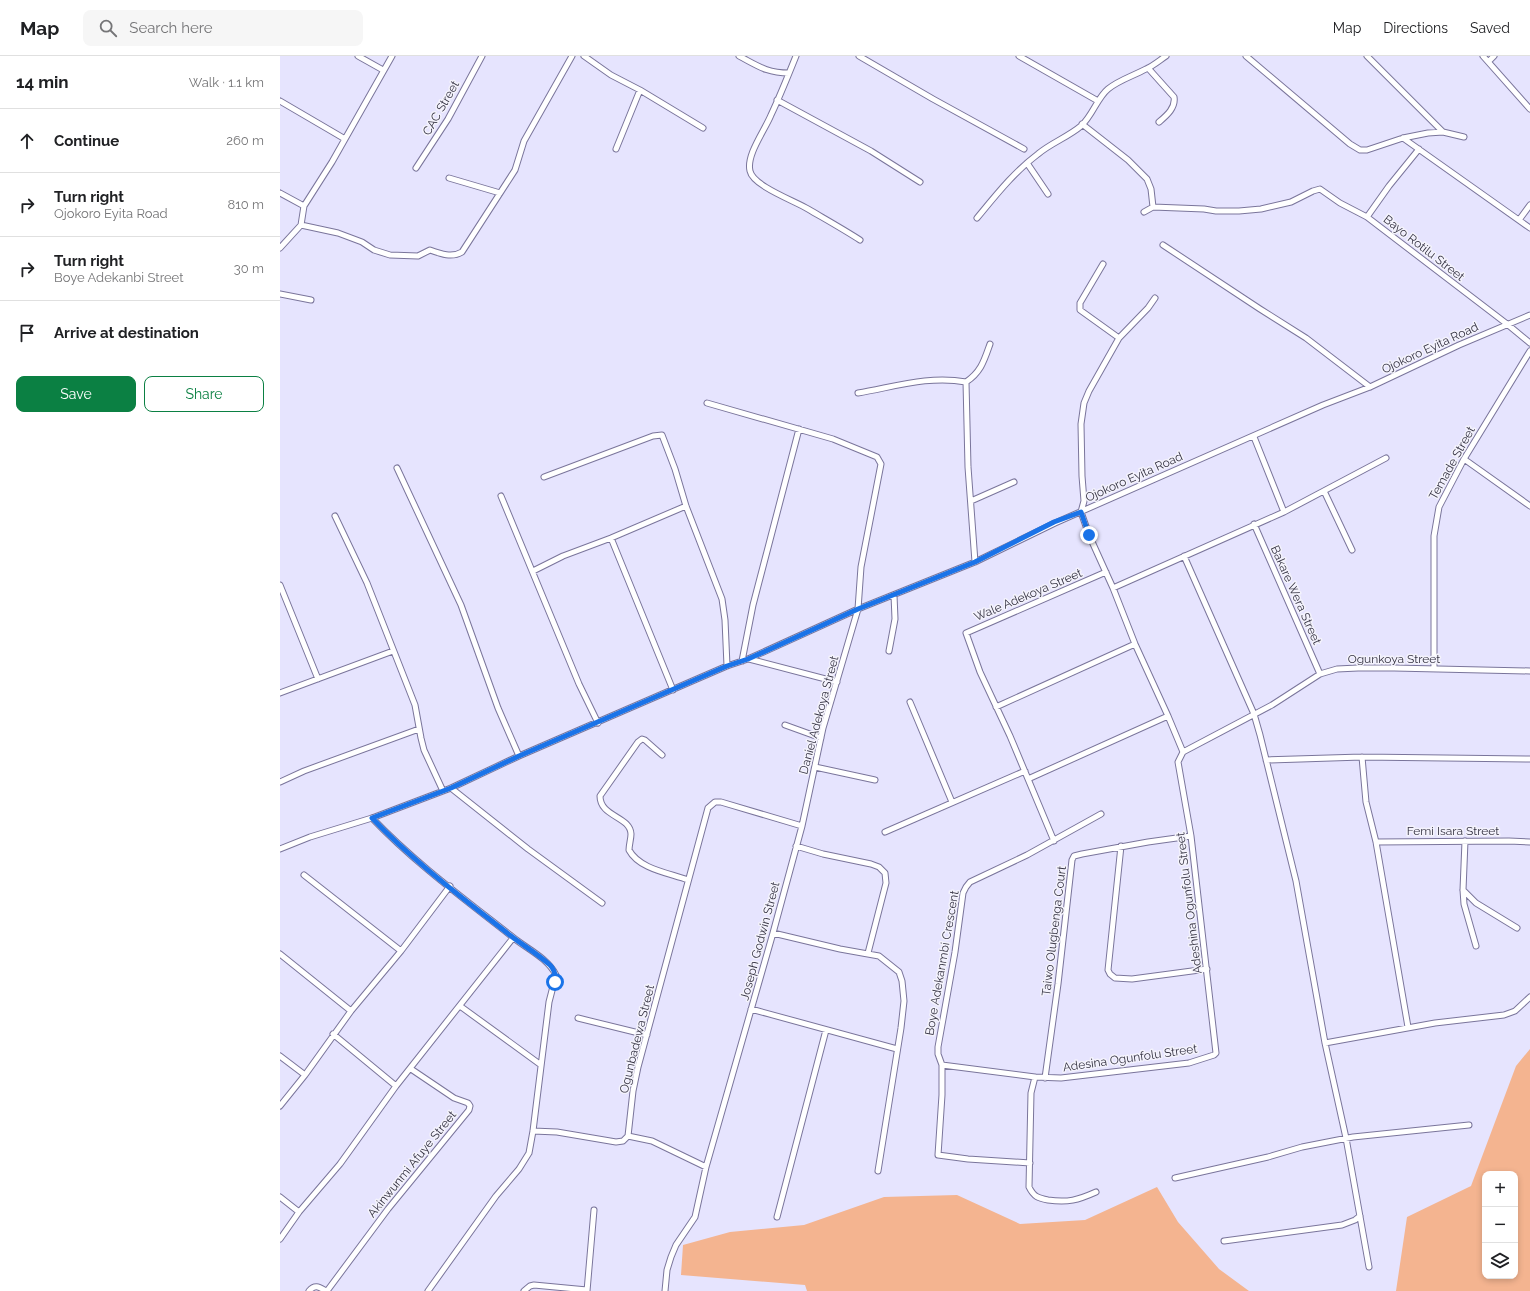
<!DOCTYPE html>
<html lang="en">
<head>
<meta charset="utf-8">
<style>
  :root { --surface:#fff; --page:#f6f6f6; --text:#202124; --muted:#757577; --line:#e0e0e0; --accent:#0b8043 }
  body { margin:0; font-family:Raleway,sans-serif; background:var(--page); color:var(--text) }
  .controls { position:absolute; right:12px; bottom:12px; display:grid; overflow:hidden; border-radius:8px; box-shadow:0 2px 6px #0003 }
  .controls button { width:36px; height:36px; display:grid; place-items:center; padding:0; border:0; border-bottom:1px solid var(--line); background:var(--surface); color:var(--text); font:20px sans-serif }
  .stop { position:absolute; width:12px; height:12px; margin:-9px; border:3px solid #1a73e8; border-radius:50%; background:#fff }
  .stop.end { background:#1a73e8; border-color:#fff; box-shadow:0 1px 4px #0008 }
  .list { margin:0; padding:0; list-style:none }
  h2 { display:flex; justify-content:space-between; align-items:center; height:52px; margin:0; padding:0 16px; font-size:17px }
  h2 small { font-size:13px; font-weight:400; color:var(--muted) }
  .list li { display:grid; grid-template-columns:26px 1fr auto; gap:12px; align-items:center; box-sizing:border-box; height:64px; padding:0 16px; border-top:1px solid var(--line) }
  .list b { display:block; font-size:15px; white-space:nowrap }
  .list p { margin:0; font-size:13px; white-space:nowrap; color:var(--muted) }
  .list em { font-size:13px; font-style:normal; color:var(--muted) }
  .actions { display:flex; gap:8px; padding:12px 16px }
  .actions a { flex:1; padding:9px 0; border:1px solid var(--accent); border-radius:8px; text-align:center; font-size:14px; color:var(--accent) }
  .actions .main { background:var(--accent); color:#fff }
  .icon { flex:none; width:22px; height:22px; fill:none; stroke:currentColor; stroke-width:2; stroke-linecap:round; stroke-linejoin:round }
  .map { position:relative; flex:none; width:1250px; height:1235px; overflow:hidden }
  header { display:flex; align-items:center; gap:24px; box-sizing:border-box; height:56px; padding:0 20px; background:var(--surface); border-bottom:1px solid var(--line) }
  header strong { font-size:19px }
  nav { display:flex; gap:22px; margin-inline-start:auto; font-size:14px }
  .search { width:280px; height:36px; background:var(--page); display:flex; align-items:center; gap:10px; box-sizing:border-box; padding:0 14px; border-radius:8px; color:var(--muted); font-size:15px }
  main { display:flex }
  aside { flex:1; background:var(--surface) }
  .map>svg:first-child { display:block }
</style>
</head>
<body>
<header>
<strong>Map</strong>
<div class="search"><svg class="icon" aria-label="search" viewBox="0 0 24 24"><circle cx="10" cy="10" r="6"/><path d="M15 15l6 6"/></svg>Search here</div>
<nav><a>Map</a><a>Directions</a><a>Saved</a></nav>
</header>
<main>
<aside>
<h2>14 min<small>Walk · 1.1 km</small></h2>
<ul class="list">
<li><svg class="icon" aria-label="ahead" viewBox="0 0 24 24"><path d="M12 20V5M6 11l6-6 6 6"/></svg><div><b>Continue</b></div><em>260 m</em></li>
<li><svg class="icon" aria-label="right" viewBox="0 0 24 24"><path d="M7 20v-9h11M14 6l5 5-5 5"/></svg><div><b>Turn right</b><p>Ojokoro Eyita Road</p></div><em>810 m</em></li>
<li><svg class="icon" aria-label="right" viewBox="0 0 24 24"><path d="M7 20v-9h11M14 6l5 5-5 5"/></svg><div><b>Turn right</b><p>Boye Adekanbi Street</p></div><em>30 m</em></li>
<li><svg class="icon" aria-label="arrive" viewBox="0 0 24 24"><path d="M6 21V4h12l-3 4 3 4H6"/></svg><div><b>Arrive at destination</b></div></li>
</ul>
<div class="actions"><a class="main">Save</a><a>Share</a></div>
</aside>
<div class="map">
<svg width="1250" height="1235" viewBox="0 0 1250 1235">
  <rect width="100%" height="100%" fill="#e6e4fe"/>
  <path fill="#f4b490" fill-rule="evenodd" d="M 1250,993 L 1250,1235 L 1116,1235 L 1127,1161 L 1191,1130 L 1236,1010 ZM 1205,1118 L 1235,1118 L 1235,1220 L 1205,1220 Z
    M 877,1131 L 898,1166 L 939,1213 L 969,1235 L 527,1235 L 525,1229 L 401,1219 L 403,1189 L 450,1176 L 524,1169 L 604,1141 L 677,1139 L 740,1168 L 805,1164 Z"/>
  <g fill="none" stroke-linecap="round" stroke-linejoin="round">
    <g stroke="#7a759b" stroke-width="7">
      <path id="minor" d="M 78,0 L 103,14
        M 304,0 L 331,19 L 360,34 L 423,72
        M 459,0 C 478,10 487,17 509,17
        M 516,0 C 508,20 500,40 491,59 C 485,74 466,99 470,115 C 473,130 515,145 528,153 C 545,163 563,173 580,184
        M 579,0 L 653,43 L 744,93
        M 739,0 L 818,45
        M 966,0 L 1070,88 L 1080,94 L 1087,94 L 1123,82 L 1148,77 L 1163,76 L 1184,81
        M 1087,0 L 1163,76
        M 1203,0 L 1250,53
        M 1209,5 L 1214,0
        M 868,12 L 894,41 C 896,52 886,60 879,66
        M 497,44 L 591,95 L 640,126
        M 0,45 L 65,83
        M 802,68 L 848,104 L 867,123 L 871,133 L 873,151
        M 1123,82 L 1250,172
        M 336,93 L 360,34
        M 747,107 L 768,138
        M 136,112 L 168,63 L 202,0
        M 169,122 L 220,137
        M 0,137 L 24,150
        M 864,156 L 873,151 L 924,153 L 936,155 L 959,155 L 981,153 L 1011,146 L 1033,135 L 1040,133 L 1060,147 L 1087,161 L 1227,268 L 1250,287
        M 1087,161 L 1109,130 L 1139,93
        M 697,162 C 716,139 734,116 758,98 C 771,87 788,81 801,70 C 813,59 817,42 828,33 C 839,24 853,20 866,13 C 873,10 880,4 886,0
        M 1239,164 L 1250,149
        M 21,169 L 58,177 L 82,186 L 94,194 L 110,199 L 138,200 L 150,194 C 161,198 172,202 182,196 L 235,114 L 244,85 L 292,0
        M 883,189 L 980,253 L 1026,282 L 1090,331
        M 0,192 L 21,169 L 24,150 L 52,106 L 112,0
        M 823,208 L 800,247 L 800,254 L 839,282
        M 0,238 L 31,244
        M 686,326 L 688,411 L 695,506
        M 578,337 C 614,331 649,319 686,326 C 701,316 704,305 710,288
        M 974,381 L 1004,456
        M 1184,403 L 1250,450
        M 117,412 L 181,549 L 218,652 L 239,700
        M 264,421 L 373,380 L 382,379 L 395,413 L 406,450 L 442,543 L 445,564 L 447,610
        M 1044,435 L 1072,494
        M 221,440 L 299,628 L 318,667
        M 691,445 L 734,426
        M 801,456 L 809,479 L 833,532 L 855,588 L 888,660 L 903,696
        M 801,456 L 804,445 L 802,420 L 801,368 L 804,347 L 809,335 L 839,282 L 868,252 L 875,242
        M 55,460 L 87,527 L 135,649 L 141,682 L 144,694 L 163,735
        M 974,468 L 1040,618
        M 331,482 L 393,634
        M 904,500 L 974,658 L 980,679 L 1016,825 L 1045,987 L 1066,1082 L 1089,1211
        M 253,515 L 283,500 L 331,482 L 406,450
        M 0,529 L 38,623
        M 833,532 L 1004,456 L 1106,402
        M 609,595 L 615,563 L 614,539
        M 469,603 L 557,626
        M 462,605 L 473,549 L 519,373
        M 1154,613 L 1154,480 L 1159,451 L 1184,403 L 1250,295
        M 0,637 L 113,595
        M 630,646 L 672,746
        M 716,651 L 855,588
        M 505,669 L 541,682
        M 903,696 L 992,649 L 1040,618 L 1057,613 L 1078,612 L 1114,612 L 1250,615
        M 382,699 L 365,684 L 362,683 L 358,686 L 320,740 C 320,761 350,760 351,778 C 351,783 349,789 349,794 C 359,813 389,817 408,824
        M 1082,701 L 1086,746 L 1096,786 L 1128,971
        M 986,704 L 1082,701 L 1250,703
        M 535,711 L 595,724
        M 748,723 L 888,660
        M 0,726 L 24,715 L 139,673
        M 171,732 L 248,793 L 322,847
        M 92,762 C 134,806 183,842 230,879 C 245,892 267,901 276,919 L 269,946 L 253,1075 L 249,1097 L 239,1113 L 216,1140 L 148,1235
        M 605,776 L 745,715
        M 774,785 L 730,680 L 700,616 L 686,577 L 826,516
        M 1185,785 L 1183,834 L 1184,848 L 1196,890
        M 1096,786 L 1229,785 L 1250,786
        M 516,790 L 543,798 L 591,808 L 599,811 L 605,817 L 606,827 L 588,897
        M 841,790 L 828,914 L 830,918 L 835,922 L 852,923 L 927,913
        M 0,793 L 30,781 L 92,762 L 171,732 L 239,700 L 447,610 L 468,603 L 578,553 L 695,506 L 775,467 L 1043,349 L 1090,331 L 1179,289 L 1250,259
        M 24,819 L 121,895
        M 1183,834 L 1196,847 L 1237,872
        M 493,877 L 560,893 L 599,900 L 619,916 L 622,925 L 624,945 L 621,972 L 598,1115
        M 0,898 L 71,955
        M 180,950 L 261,1009
        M 471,953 L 617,993
        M 298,962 L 367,979
        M 53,978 L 116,1030
        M 1045,987 L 1155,967 L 1224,959 L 1235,955 L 1250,941
        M 0,1000 L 25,1019
        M 662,1009 L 755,1021 L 781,1022 L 909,1007 L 934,999 L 936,997 L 911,780 L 898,706 L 903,696
        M 755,1021 L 751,1037 L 749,1131 C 754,1141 758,1142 768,1144 C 788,1147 798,1144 816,1136
        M 765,1022 L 778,928 L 792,804 L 794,800 L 802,798 L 868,786 L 911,780
        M 0,1050 L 25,1019 L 71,955 L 121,895 L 170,830
        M 253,1075 L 277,1076 L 336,1086 L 343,1085 L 348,1080 L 353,1035 L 358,1011 L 428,752 L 435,746 L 441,746 L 522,770
        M 348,1080 L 372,1085 L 426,1111
        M 750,1107 L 688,1103 L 658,1099 L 662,1039 L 662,1009 L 658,998 L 658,991 L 675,896 L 683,837 L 686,831 L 690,826 L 747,799 L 821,758
        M 895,1122 L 988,1101 L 1022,1091 L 1073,1081 L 1189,1069
        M 0,1141 L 19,1156
        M 497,1161 L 546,974
        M 0,1183 L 19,1156 L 60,1108 L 116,1030 L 233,882
        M 944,1185 L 1062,1169 L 1075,1164 L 1080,1160
        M 29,1235 C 35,1228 39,1231 46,1235
        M 47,1235 L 108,1153 L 189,1054 L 190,1050 L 188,1047 L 174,1042 L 131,1013
        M 244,1235 L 250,1230 L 254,1229 L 307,1234
        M 307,1235 L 314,1154
        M 385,1235 L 387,1214 L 391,1201 L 396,1189 L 415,1161 L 426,1111 L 493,877 L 522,770 L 543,672 L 578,553 L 581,511 L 601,408 L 597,401 L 553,383 L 427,347"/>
    </g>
    <use href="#minor" stroke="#fff" stroke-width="5"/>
  </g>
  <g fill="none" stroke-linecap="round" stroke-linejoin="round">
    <path stroke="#1a73e8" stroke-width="5" d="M 275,926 C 276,919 275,914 270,909 C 258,898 244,890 231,880 C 184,843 134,806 92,762 L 171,732 L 239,700 L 447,610 L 468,603 L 578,553 L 695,506 L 774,466 L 801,456 L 809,479"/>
  </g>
  <g text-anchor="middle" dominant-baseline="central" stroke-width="3" stroke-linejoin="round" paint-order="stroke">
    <g font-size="12" fill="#343242" stroke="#f4f3fc">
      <text transform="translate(161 52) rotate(-60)">CAC Street</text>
      <text transform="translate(1144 192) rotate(38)">Bayo Rotilu Street</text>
      <text transform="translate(1150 292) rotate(-25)">Ojokoro Eyita Road</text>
      <text transform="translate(1172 407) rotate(-61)">Temade Street</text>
      <text transform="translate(854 421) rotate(-24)">Ojokoro Eyita Road</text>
      <text transform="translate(748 539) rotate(-23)">Wale Adekoya Street</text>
      <text transform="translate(1016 539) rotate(66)">Bakare Wera Street</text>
      <text x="1114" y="603">Ogunkoya Street</text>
      <text transform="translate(539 659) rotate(-75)">Daniel Adekoya Street</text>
      <text x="1173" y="775">Femi Isara Street</text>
      <text transform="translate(909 847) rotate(-97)">Adeshina Ogunfolu Street</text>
      <text transform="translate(774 875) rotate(-83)">Taiwo Olugbenga Court</text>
      <text transform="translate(480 885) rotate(-75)">Joseph Godwin Street</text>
      <text transform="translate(662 907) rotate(-80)">Boye Adekanmbi Crescent</text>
      <text transform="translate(357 983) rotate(-76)">Ogunbadewa Street</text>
      <text transform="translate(850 1002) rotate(-8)">Adesina Ogunfolu Street</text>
      <text transform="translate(132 1108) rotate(-51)">Akinwunmi Afuye Street</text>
    </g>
  </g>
</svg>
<div class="controls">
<button>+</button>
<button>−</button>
<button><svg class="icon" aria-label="layers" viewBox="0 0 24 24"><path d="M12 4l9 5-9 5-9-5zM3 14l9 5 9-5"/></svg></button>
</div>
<div class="stop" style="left:275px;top:926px"></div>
<div class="stop end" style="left:809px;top:479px"></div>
</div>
</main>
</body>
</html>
